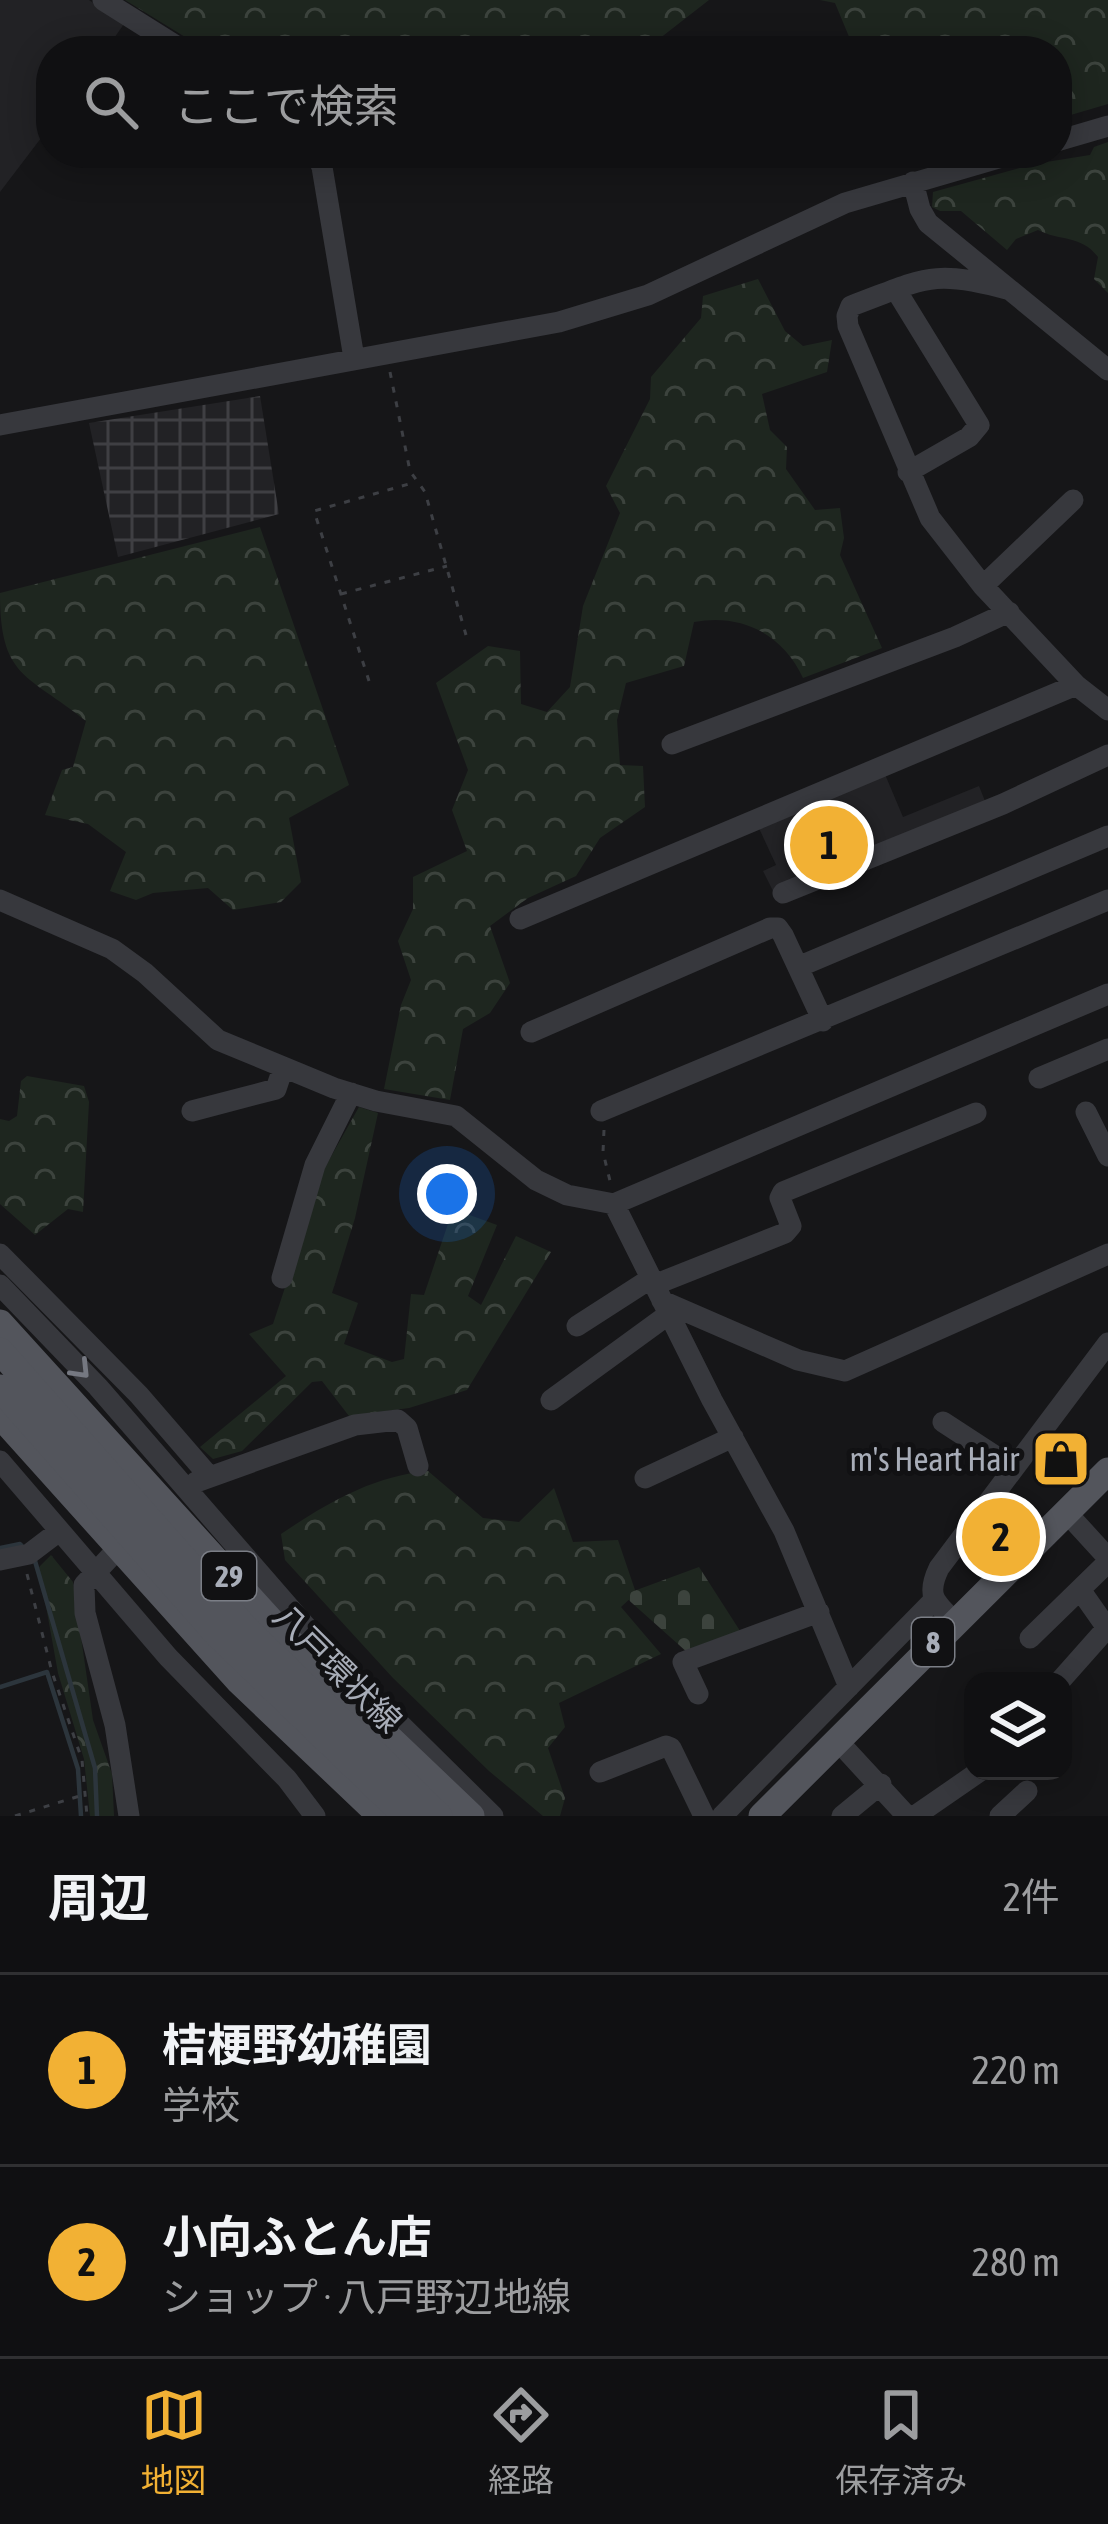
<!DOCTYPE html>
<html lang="ja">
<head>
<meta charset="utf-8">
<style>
  :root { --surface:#101012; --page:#1e1e20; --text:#f1f3f6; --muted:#9c9d9f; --line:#303032; --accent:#f2b134 }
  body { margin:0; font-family:"Asap Condensed","Noto Sans JP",sans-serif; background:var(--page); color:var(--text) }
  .controls { position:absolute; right:36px; bottom:36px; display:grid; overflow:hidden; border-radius:24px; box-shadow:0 6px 30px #0003 }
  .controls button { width:108px; height:108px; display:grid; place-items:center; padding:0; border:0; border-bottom:3px solid var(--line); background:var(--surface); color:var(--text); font:60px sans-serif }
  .you { position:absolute; left:447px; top:1194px; width:42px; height:42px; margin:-30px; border:9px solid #fff; border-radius:50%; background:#1a73e8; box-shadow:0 0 0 18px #1a73e833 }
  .badge { display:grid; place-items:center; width:78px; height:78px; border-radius:50%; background:var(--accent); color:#111; font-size:39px; font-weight:700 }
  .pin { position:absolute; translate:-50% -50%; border:6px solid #fff; box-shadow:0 3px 12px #0006 }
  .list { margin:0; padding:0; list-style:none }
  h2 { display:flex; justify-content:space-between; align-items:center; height:156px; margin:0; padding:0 48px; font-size:51px }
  h2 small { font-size:39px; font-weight:400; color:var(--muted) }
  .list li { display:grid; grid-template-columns:78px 1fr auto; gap:36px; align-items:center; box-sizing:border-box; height:192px; padding:0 48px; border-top:3px solid var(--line) }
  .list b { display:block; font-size:45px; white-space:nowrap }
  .list p { margin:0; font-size:39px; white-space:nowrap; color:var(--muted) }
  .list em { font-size:39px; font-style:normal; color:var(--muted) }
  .icon { flex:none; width:66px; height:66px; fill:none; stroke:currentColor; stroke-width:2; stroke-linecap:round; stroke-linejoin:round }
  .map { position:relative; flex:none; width:1108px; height:1816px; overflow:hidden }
  .search { position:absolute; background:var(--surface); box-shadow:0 6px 30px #0003; left:36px; right:36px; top:36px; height:132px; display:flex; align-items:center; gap:30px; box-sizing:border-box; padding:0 42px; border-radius:48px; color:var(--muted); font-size:45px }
  .sheet { height:540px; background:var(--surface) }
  nav { display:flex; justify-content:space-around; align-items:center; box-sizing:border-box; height:168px; border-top:3px solid var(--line); background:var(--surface); font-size:33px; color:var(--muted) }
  nav a { display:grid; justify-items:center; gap:6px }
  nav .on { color:var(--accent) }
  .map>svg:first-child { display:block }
</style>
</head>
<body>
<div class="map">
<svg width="1108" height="1816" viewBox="0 0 1108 1816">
  <defs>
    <pattern id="industrial-grid" width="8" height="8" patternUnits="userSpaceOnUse" patternTransform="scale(3)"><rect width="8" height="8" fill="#222225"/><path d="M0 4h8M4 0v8" fill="none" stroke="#3f3f43"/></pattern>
    <pattern id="forest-crowns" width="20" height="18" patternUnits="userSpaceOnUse" patternTransform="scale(3)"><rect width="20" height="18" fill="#1e261f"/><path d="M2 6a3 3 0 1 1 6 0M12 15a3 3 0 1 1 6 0" fill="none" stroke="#3c433d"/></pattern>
    <pattern id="cemetery-stones" width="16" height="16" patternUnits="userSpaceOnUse" patternTransform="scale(3)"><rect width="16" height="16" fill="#1e261f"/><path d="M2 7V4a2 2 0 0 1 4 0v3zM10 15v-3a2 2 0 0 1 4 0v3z" fill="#3c433d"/></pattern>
  </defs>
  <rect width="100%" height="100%" fill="#161618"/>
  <path fill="#222225" d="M 0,0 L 89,0 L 124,24 L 105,51 L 51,51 L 51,125 L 0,192 Z
    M 884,772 L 903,817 L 979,786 L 987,806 L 774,893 L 763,871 L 776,865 L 757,824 Z"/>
  <path fill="url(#industrial-grid)" d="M 260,396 L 279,514 L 118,557 L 89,423 Z"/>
  <path fill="url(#forest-crowns)" d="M 125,0 L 709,0 L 655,42 L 534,42 L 519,51 L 208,51 Z
    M 820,0 L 1108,0 L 1108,104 L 1057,119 L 1057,51 L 855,51 L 835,3 Z
    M 1108,142 L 1108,293 L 1094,279 L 1098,257 C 1082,235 1059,241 1038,230 L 1016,239 L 1007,250 L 961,211 L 940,211 L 932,207 L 933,192 L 1034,164 L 1090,155 L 1094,147 Z
    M 758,279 L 785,331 L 803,346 L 832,340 L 827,372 L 762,394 L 770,430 L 787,447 L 786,469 L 815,510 L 840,508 L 844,538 L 840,555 L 882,648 L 803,678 C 783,634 741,613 694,622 L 684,666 L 626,683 L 617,720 L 620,765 L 643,766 L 645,807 L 600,838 L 576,876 L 528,898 L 490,926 L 510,983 L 490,1013 L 463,1029 L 450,1100 L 384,1089 L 401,1005 L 411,980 L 398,941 L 413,909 L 413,877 L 467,851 L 452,810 L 468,770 L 436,683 L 488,646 L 520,651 L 521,704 L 547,712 L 570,687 L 583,606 L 620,513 L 606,486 L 650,399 L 651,377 L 701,318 L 703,296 Z
    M 260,527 L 349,785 L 289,818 L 301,882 L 281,902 L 233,910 L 208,888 L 153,893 L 136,900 L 110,891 L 126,852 L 88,824 L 45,815 L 62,770 L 73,767 L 86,721 C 26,673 0,678 0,593 Z
    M 27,1076 L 84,1086 L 89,1102 L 83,1212 L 68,1209 L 35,1235 L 0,1204 L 0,1119 L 9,1121 L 17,1116 L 21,1081 Z
    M 359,1107 L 378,1113 L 355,1218 L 332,1293 L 358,1303 L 344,1344 L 392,1362 L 404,1359 L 411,1294 L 424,1295 L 453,1209 L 497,1225 L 468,1296 L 481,1305 L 516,1236 L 551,1252 L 467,1390 L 409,1408 L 349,1416 L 322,1381 L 312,1382 L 242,1451 L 213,1459 L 200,1447 L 286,1376 L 249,1334 L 273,1324 L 324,1169 Z
    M 428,1471 L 483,1518 L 519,1522 L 554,1488 L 573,1542 L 618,1540 L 636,1593 L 621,1607 L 661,1654 L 559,1703 L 565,1727 L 548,1748 L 565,1798 L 560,1816 L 543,1816 L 489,1771 L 393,1678 L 285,1560 L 281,1534 C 327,1503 373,1476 428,1471 Z
    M 51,1555 L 73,1582 L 93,1720 L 112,1774 L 114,1816 L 90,1816 L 84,1759 L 58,1673 L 39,1567 Z"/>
  <path fill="url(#cemetery-stones)" d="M 699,1567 L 742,1634 L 688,1653 L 623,1595 Z"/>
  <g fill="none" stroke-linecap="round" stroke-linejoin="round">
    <path stroke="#2c353c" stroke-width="4.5" d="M 0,1548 L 20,1544 L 24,1548
      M 35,1561 L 95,1768 L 97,1816
      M 0,1687 L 47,1672 L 78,1769 L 81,1816"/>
    <path stroke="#3d3f44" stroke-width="3" stroke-dasharray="6 9" stroke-linecap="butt" d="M 390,372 L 410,471 L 425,492 L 466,635
      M 341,594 L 447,566
      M 369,681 L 314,511 L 416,482
      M 604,1130 L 603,1152 L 611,1185
      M 27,1574 L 52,1672 L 82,1760 L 87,1816
      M 15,1816 L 86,1794"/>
    <path stroke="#37383d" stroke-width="21" d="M 103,0 L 184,51
      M 1057,141 L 1108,126
      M 316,153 L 322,167 L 354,358
      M 913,182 L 920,209 L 928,223 L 1108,370
      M 896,290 L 979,425 L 969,437 L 908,472
      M 1010,290 C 931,268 924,279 851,306 L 847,316 L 848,326 L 930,518 L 983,586 L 1076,685 L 1108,710
      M 0,425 L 559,322 L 648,295 L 845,203 L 1016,153
      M 983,586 L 1073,500
      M 672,744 L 955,637 L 1009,612
      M 783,893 L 1003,804 L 1108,755
      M 0,900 L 112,949 L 145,973 L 218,1040 L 334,1088 L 376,1101 L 456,1116 L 536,1180 L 567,1195 L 614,1204 L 712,1400 L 784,1531 L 849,1687
      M 520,919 L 1076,685
      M 798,967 L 1108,836
      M 531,1032 L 770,928 L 778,928 L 783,935 L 823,1021
      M 1039,1078 L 1108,1049
      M 192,1111 L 276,1089 L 283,1068
      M 601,1111 L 1108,900
      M 1086,1112 L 1108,1156
      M 614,1204 L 1108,994
      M 0,1254 L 139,1395 L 209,1476
      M 282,1278 L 315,1165 L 351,1093
      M 0,1285 L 98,1387 L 334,1659 L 493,1816
      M 654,1285 L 785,1233 L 791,1226 L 780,1198 L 783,1192 L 976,1113
      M 662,1301 L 798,1360 L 845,1371 L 1108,1254
      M 577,1326 L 650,1279
      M 551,1400 L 669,1314
      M 943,1422 L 1012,1467
      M 0,1461 L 168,1657 L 287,1779 L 315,1816
      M 645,1478 L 733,1437
      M 196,1482 L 355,1425 L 398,1420 L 407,1428 L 418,1466
      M 1066,1512 L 1108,1558
      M 111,1556 L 84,1585 L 85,1613 L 115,1725 L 129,1816
      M 0,1560 L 29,1554 L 58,1532
      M 954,1621 C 934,1602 926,1595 939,1568 L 1108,1343
      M 1030,1638 L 1108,1562
      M 1060,1681 L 1107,1628 L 1081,1591
      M 698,1694 L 683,1662 L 819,1612
      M 836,1739 L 907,1816
      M 600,1772 L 666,1746 L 671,1748 L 704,1816
      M 722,1816 L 933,1601
      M 842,1816 L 881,1784
      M 915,1816 L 980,1771
      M 1000,1816 L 1027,1791"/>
    <path stroke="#53555c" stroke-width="27" d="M 0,1323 L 300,1653 L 471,1816
      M 0,1415 L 239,1681 L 381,1816
      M 762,1816 L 1108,1471"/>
    <path stroke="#53555c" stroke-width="27" d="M 0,1351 L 247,1630 L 439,1816
      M 0,1388 L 218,1635 L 406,1816"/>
  </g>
  <defs><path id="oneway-chevron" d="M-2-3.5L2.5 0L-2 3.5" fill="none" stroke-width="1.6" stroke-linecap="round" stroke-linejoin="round" transform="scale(3)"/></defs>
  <use stroke="#757881" href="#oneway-chevron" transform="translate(81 1370) rotate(46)"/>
  <defs>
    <g id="shop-square" transform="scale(3)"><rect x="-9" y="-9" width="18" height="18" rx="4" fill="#f2b134" stroke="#111113"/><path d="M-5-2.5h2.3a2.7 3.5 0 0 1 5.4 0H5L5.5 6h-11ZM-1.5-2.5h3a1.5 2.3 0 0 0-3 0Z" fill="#111"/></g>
  </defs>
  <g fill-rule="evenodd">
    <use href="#shop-square" x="1061" y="1459"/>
  </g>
  <g text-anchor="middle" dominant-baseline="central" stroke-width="10" stroke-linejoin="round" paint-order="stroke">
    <g fill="#111113" stroke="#7b7e86" stroke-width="3">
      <rect x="202" y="1552" width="54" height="48" rx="9"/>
      <rect x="912" y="1618" width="42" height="48" rx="9"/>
    </g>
    <g font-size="30" font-weight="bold" fill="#a8adb8">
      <text x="229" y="1576">29</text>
      <text x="933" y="1642">8</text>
    </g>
    <g font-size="33" fill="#a8adb8" stroke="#111113" text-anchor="end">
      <text x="1019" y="1459">m's Heart Hair</text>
    </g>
    <g font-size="33" fill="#a8adb8" stroke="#111113">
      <text transform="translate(338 1668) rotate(45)">八戸環状線</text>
    </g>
  </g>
</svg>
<div class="controls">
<button><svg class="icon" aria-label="layers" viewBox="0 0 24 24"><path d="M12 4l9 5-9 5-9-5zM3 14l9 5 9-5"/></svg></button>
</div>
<div class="you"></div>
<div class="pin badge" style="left:829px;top:845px">1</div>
<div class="pin badge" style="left:1001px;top:1537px">2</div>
<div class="search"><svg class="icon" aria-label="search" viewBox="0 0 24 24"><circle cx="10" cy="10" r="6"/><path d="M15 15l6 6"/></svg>ここで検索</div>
</div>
<section class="sheet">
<h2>周辺<small>2件</small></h2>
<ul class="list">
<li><span class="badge">1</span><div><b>桔梗野幼稚園</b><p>学校</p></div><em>220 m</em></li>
<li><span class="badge">2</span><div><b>小向ふとん店</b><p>ショップ · 八戸野辺地線</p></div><em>280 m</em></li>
</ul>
</section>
<nav>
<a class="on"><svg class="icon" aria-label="map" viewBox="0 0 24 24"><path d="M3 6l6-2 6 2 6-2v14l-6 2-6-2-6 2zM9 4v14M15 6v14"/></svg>地図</a>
<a><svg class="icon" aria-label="directions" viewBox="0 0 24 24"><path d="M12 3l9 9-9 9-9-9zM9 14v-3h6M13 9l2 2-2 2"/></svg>経路</a>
<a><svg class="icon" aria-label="saved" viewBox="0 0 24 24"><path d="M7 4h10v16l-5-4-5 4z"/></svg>保存済み</a>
</nav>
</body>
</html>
